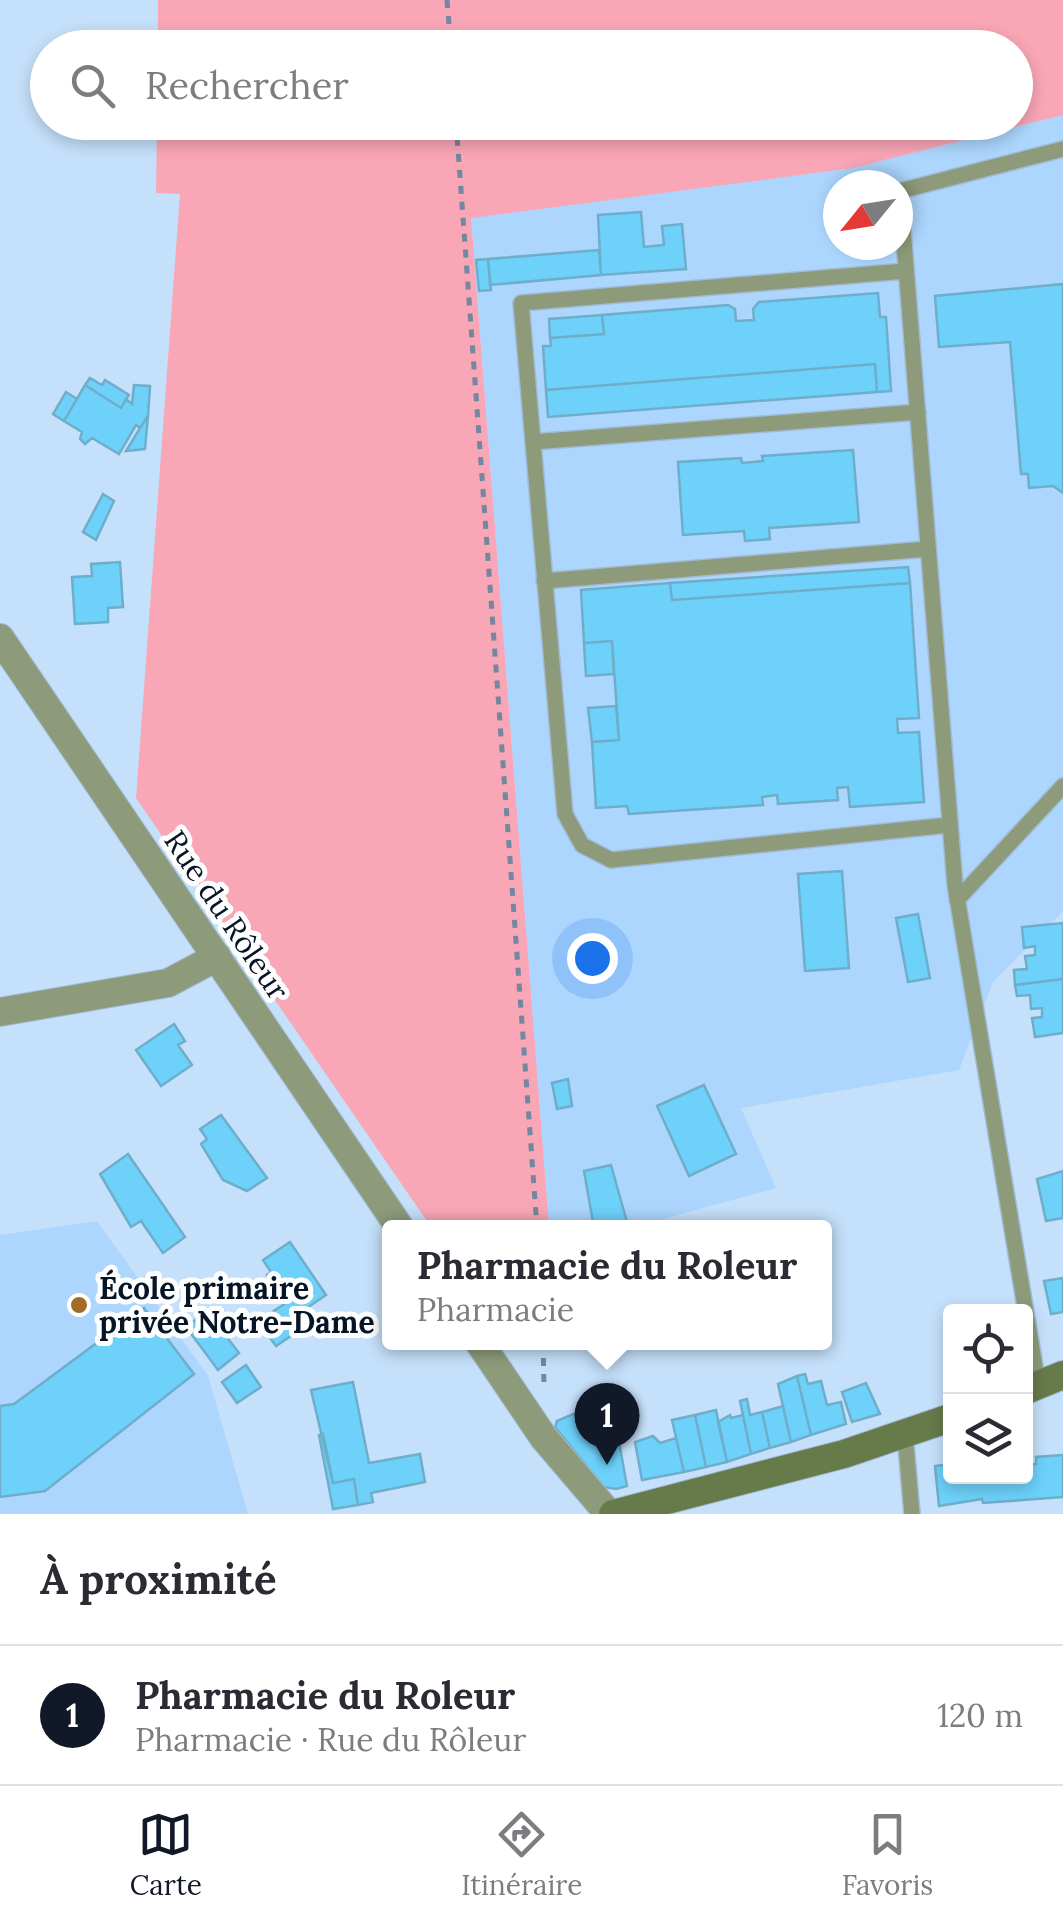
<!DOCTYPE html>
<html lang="fr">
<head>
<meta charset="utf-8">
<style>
  :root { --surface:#fff; --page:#f7f7f7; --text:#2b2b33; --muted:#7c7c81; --line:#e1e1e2; --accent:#111827 }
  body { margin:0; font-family:Lora,serif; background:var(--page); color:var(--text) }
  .controls { position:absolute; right:30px; bottom:30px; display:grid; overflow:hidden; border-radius:10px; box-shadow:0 5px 15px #0003 }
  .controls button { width:90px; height:90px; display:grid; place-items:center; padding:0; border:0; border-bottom:2px solid var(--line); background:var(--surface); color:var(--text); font:50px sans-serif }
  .compass { position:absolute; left:823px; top:170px; width:90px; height:90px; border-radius:50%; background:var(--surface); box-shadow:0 5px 15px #0003; rotate:240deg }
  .you { position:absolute; left:592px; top:958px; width:35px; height:35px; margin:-25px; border:8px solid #fff; border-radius:50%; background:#1a73e8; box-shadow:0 0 0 15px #1a73e833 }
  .badge { display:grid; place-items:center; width:65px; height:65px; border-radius:50%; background:var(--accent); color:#fff; font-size:32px; font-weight:700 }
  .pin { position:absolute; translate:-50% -82px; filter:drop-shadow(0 2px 5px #0008) }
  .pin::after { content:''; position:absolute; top:52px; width:35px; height:30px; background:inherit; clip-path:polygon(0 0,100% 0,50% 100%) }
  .popup { position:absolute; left:382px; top:1220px; width:450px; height:130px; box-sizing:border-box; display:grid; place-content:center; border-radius:10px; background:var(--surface); filter:drop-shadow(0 2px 8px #0005); font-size:32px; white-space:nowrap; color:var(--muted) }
  .popup b { font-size:38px; color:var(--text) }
  .popup::after { content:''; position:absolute; left:50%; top:100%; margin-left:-20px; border:20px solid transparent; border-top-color:var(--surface) }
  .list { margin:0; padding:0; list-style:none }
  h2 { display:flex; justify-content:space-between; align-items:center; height:130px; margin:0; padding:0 40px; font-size:42px }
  h2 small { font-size:32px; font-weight:400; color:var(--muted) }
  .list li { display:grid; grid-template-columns:65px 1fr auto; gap:30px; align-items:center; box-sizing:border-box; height:140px; padding:0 40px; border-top:2px solid var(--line) }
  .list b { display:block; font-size:38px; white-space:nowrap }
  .list p { margin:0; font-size:32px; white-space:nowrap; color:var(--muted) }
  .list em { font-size:32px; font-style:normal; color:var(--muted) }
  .icon { flex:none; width:55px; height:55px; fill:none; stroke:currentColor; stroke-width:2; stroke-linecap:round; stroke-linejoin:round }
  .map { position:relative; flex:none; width:1063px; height:1514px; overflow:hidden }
  .search { position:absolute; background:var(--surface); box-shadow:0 5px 15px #0003; left:30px; right:30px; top:30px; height:110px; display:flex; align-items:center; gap:25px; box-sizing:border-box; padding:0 35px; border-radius:55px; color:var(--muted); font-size:38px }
  .sheet { height:270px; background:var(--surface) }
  nav { display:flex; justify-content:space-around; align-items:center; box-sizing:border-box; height:140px; border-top:2px solid var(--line); background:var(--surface); font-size:28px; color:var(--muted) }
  nav a { display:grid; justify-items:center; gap:5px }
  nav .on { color:var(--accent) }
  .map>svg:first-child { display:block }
</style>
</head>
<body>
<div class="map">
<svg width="1063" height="1514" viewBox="0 0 1063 1514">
  <rect width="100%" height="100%" fill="#c5e0fa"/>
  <path fill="#acd6fd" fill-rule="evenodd" d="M 1063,115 L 1063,911 L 993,982 L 959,1070 L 741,1108 L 776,1188 L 634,1227 L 549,1227 L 471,217 L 853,168 ZM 838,185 L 898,185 L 898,245 L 838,245 Z
    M 97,1221 L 208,1376 L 248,1514 L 0,1514 L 0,1235 Z"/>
  <path fill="#f9a6b6" d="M 158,0 L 1063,0 L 1063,115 L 853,168 L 471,218 L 549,1227 L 431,1227 L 136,798 L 180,194 L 156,193 L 157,123 L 1016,122 L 1016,48 L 158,47 Z"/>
  <path fill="#6dd1fa" stroke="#6eaeca" stroke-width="2.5" d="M 641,212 L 644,247 L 664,245 L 662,226 L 682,224 L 686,269 L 601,275 L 598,215 Z
    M 599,250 L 601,275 L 490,285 L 488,259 Z
    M 488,259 L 491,290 L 479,291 L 476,260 Z
    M 1063,284 L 1063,493 L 1053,486 L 1029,488 L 1028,474 L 1021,474 L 1010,342 L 939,347 L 935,296 Z
    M 878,293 L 880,317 L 886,317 L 891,391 L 877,392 L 875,364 L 546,390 L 543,346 L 551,346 L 550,338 L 604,334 L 602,315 L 728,305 L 735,309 L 736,321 L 754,320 L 753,309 L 759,302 Z
    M 602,315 L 604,334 L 550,338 L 549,319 Z
    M 875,364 L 877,392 L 548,417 L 546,390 Z
    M 90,378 L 102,385 L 105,380 L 129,395 L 121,408 L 85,385 Z
    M 85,385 L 121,408 L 126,399 L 132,404 L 134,385 L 150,386 L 148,416 L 140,428 L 136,425 L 119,454 L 92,438 L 85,444 L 80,439 L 82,432 L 64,421 Z
    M 66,392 L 77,399 L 64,421 L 53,414 Z
    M 148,416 L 145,449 L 126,451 L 140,428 Z
    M 853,450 L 859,522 L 769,528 L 770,539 L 745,541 L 744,531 L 683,535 L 678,462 L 741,458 L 742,463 L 763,461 L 762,456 Z
    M 103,494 L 114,501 L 96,540 L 83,532 Z
    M 120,562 L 123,607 L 108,608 L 108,622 L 75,624 L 72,577 L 92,576 L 91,564 Z
    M 908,567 L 910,583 L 672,600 L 670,583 Z
    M 670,583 L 672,600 L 910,583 L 919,718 L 897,719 L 898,733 L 919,732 L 924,802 L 850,807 L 848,787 L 837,788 L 838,800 L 778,804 L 777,795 L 762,797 L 763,805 L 629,814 L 627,806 L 596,808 L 592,742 L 619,740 L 612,641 L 584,643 L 581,590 Z
    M 612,641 L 614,674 L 586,676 L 584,643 Z
    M 616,706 L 619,740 L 592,742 L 588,708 Z
    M 842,871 L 849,968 L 805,971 L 798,874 Z
    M 918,914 L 930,978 L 908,982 L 896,918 Z
    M 1063,923 L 1063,979 L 1015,985 L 1014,970 L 1027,969 L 1025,956 L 1035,955 L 1035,946 L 1024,948 L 1022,927 Z
    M 1063,979 L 1063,1033 L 1035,1037 L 1032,1018 L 1042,1017 L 1042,1008 L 1031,1009 L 1030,995 L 1017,996 L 1015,985 Z
    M 174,1024 L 185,1041 L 178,1045 L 192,1065 L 161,1086 L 136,1050 Z
    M 568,1079 L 572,1106 L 557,1109 L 552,1083 Z
    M 704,1085 L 736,1154 L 689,1176 L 657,1106 Z
    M 221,1115 L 267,1178 L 247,1191 L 223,1180 L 201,1144 L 207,1139 L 200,1129 Z
    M 128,1154 L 185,1237 L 163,1253 L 141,1221 L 131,1227 L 100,1174 Z
    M 611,1165 L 627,1222 L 594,1228 L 584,1171 Z
    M 1063,1171 L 1063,1218 L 1046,1221 L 1037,1179 Z
    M 290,1242 L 326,1295 L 307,1308 L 315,1320 L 276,1346 L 258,1321 L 286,1303 L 267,1275 L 271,1272 L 263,1260 Z
    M 1063,1278 L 1063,1312 L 1051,1314 L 1044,1281 Z
    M 144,1308 L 194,1374 L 45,1491 L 0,1497 L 0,1406 L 14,1404 Z
    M 207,1311 L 239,1353 L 218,1370 L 186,1327 Z
    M 246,1365 L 261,1387 L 237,1403 L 222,1382 Z
    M 805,1374 L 808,1384 L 821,1381 L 827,1405 L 841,1402 L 846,1424 L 811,1435 L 797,1376 Z
    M 797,1376 L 811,1435 L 791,1442 L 778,1384 Z
    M 353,1382 L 369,1463 L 420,1454 L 425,1482 L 371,1493 L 373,1502 L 358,1505 L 354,1479 L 333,1483 L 311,1390 Z
    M 866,1383 L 880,1414 L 852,1422 L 842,1392 Z
    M 611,1398 L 627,1486 L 616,1489 L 604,1487 L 555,1427 L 557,1421 Z
    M 747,1399 L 750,1415 L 762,1412 L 770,1448 L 751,1454 L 740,1401 Z
    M 783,1406 L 791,1442 L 770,1448 L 762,1412 Z
    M 716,1410 L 727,1462 L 706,1467 L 695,1415 Z
    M 695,1415 L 706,1467 L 684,1472 L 672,1420 Z
    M 730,1415 L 731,1418 L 743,1415 L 751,1454 L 727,1462 L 718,1422 Z
    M 323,1434 L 333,1483 L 354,1479 L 358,1505 L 333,1509 L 319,1435 Z
    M 653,1436 L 660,1443 L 676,1438 L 684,1472 L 642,1480 L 635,1442 Z
    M 1063,1455 L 1063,1497 L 983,1503 L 982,1499 L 939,1506 L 935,1466 L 950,1464 L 950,1476 L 1026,1476 L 1026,1458 L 1028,1465 L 1036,1464 L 1036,1457 Z"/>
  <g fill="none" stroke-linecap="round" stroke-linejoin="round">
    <g stroke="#a2bbd4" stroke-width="18">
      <path id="service" d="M 906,271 L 521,303 L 565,814 L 582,845 L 611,860 L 949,825
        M 533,442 L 918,412
        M 544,581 L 927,549
        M 957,900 L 1063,786
        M 1038,1385 L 955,885 L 900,191 L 1063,149
        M 905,1434 L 912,1514"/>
    </g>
    <g stroke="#a2bbd4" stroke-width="30">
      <path id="minor" d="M 0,1012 L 168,983 L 217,957"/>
    </g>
    <g stroke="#a2bbd4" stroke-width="30">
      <path id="tertiary" d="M 0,638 L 400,1228
        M 479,1342 L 544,1438 L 609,1514"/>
    </g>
    <g stroke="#a2bbd4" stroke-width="30">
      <path id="secondary" d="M 1026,1390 L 1063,1375
        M 613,1514 L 844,1454 L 950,1418"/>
    </g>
    <path stroke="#72889e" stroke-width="5" stroke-dasharray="8 8" stroke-linecap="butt" d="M 447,0 L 451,48
      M 456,122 L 537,1228
      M 543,1342 L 544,1386"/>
    <use href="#service" stroke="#8d9b7a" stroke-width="15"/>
    <use href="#minor" stroke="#8d9b7a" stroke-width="28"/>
    <use href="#tertiary" stroke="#8d9b7a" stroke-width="28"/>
    <use href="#secondary" stroke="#667a4a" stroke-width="28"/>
  </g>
  <circle fill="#a36b28" stroke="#fefefe" stroke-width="4" cx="79" cy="1305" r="10"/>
  <g text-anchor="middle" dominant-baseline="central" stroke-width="10" stroke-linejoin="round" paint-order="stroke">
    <g font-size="30" fill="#051525" stroke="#fefefe">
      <text transform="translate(227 915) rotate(56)">Rue du Rôleur</text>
    </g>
    <g font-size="30" font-weight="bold" fill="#051525" stroke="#fefefe" text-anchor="start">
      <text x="99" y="1288">École primaire<tspan x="99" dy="34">privée Notre-Dame</tspan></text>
    </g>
  </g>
</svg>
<div class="controls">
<button><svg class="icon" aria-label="locate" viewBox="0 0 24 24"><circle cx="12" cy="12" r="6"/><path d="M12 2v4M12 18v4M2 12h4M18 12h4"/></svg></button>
<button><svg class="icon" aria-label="layers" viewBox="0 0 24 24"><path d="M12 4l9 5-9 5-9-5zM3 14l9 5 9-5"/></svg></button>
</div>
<svg class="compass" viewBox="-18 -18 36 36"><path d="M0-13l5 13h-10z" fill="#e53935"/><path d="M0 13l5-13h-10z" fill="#7c7c81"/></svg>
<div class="you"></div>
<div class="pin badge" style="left:607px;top:1465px">1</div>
<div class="popup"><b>Pharmacie du Roleur</b>Pharmacie</div>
<div class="search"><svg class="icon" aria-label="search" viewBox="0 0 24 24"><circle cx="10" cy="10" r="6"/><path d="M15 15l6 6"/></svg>Rechercher</div>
</div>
<section class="sheet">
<h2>À proximité<small></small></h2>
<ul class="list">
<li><span class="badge">1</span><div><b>Pharmacie du Roleur</b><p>Pharmacie · Rue du Rôleur</p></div><em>120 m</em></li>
</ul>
</section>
<nav>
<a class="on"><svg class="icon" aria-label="map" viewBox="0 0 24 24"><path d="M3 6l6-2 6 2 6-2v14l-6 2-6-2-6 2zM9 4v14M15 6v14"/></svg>Carte</a>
<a><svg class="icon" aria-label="directions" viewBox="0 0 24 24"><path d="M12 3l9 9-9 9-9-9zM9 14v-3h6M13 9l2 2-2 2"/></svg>Itinéraire</a>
<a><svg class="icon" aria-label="saved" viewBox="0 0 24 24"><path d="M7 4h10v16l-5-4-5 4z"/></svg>Favoris</a>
</nav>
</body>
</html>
